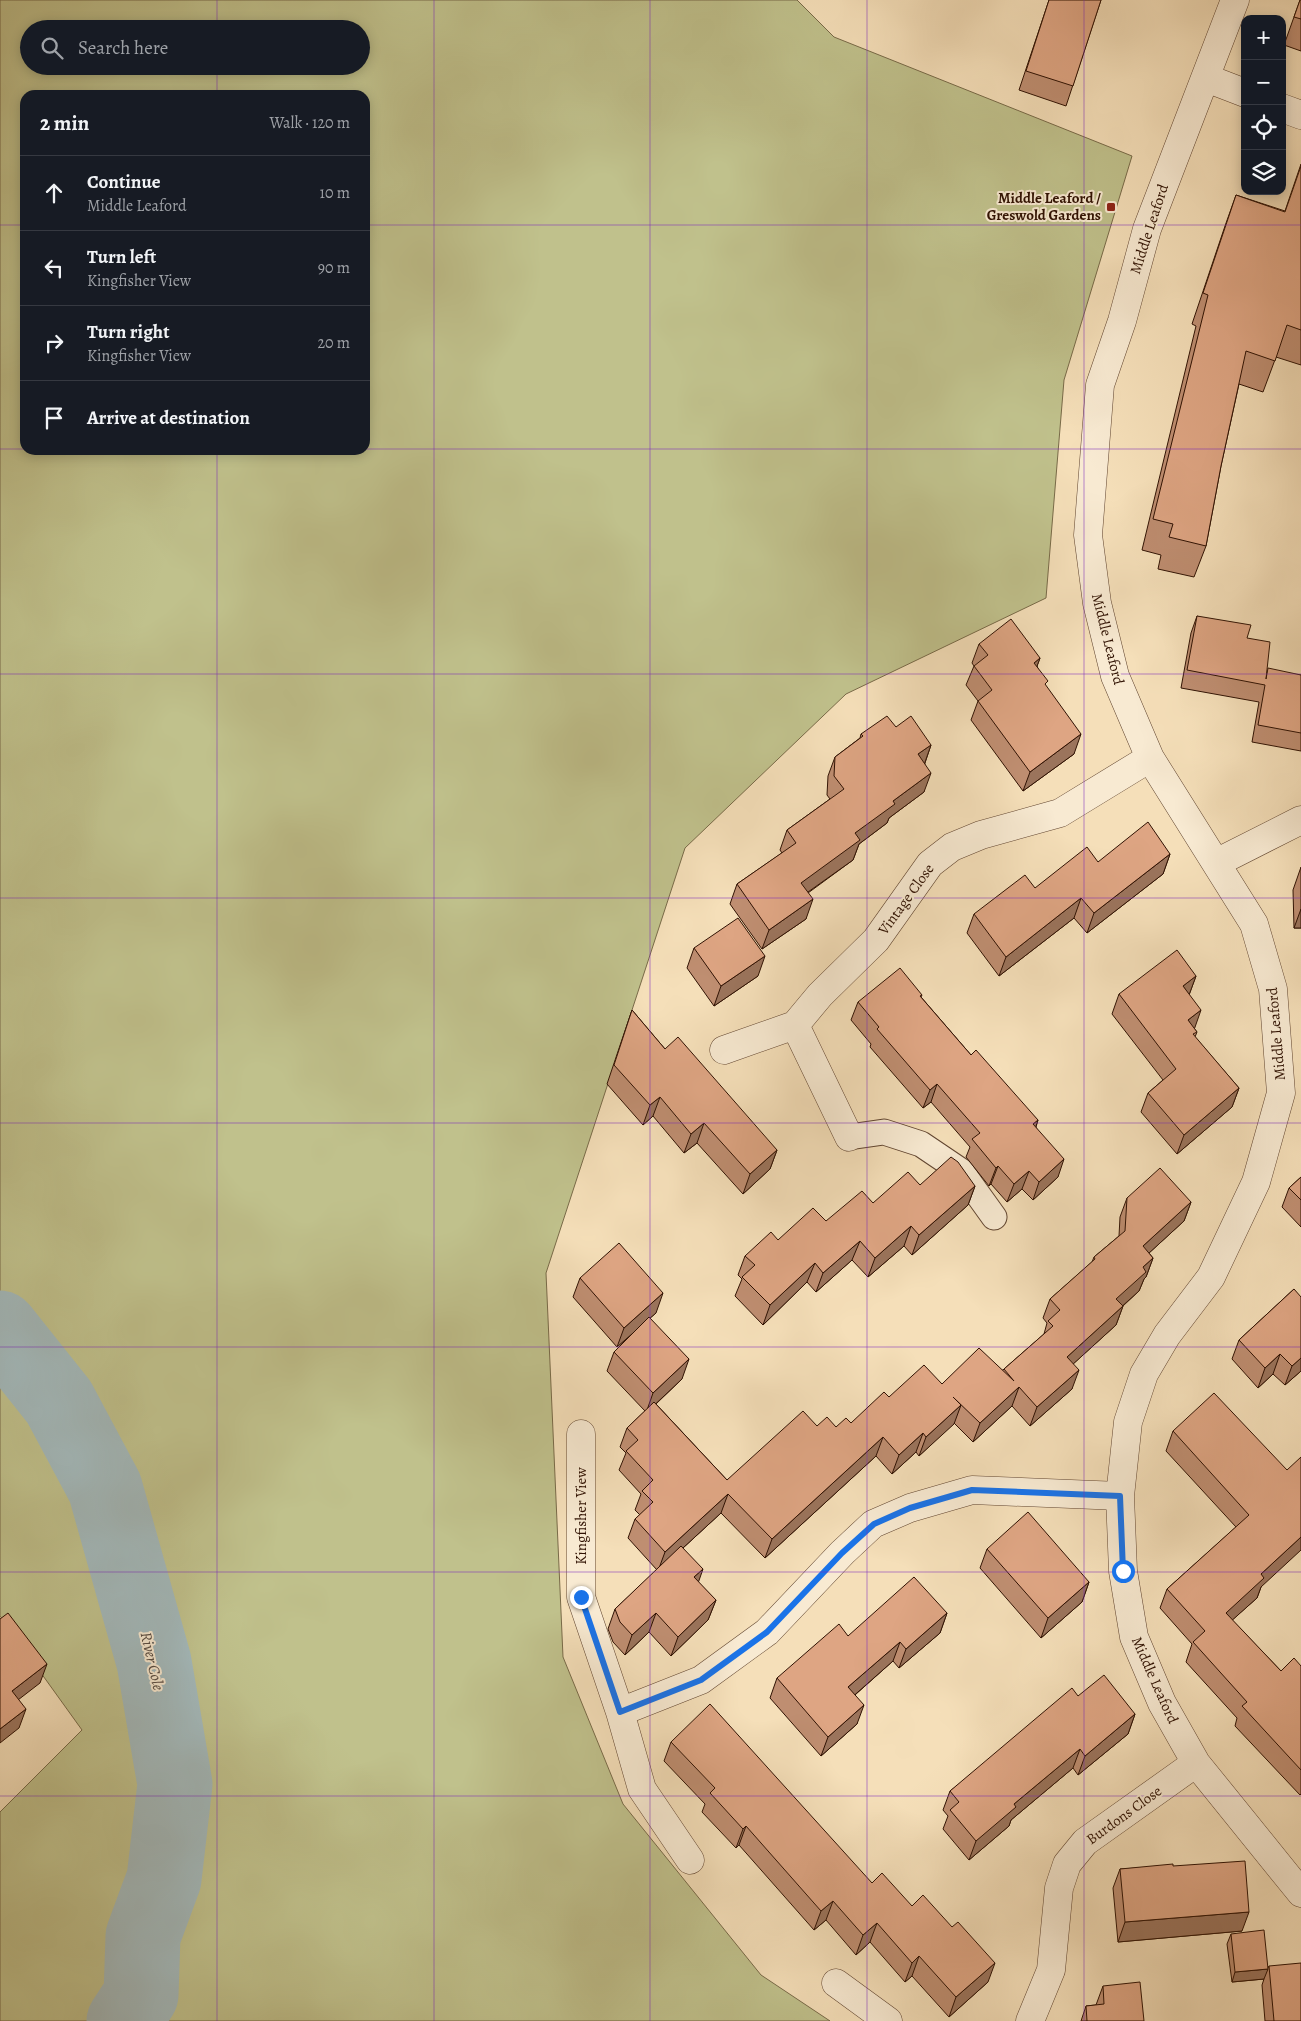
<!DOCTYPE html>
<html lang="en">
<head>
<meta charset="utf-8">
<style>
  :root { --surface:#171b24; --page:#242831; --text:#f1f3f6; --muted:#9ea1a6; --line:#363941 }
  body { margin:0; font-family:Alegreya,serif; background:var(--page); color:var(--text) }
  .controls { position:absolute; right:15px; top:15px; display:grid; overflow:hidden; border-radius:10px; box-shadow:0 2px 12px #0003 }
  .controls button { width:45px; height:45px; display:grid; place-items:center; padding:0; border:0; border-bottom:1px solid var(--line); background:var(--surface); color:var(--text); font:25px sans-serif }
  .stop { position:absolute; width:15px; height:15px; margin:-11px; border:4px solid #1a73e8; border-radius:50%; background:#fff }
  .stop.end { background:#1a73e8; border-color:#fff; box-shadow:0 1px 5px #0008 }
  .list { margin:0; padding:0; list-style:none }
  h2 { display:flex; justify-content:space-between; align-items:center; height:65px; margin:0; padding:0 20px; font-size:21px }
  h2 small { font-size:16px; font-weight:400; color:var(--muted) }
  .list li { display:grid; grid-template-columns:32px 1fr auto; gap:15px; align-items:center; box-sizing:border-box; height:75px; padding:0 20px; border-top:1px solid var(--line) }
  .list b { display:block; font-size:19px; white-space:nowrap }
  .list p { margin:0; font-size:16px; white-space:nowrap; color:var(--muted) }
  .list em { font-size:16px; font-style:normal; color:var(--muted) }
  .icon { flex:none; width:28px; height:28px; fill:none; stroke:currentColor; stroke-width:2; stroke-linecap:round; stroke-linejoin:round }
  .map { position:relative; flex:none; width:1301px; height:2021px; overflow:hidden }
  .search { position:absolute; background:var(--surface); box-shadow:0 2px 12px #0003; left:20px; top:20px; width:350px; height:55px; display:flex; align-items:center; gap:12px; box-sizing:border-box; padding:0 18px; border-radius:28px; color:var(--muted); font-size:19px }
  .panel { position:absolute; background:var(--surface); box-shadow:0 2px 12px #0003; left:20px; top:90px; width:350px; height:365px; border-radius:15px }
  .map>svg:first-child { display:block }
</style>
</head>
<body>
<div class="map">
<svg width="1301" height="2021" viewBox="0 0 1301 2021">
  <rect width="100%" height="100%" fill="#f5dfb9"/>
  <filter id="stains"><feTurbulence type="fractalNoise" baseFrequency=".004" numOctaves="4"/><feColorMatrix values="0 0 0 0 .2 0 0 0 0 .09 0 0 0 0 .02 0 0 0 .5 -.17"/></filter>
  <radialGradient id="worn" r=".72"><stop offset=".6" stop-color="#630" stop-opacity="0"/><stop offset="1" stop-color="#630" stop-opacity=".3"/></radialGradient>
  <path fill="#c0c18c" stroke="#786a48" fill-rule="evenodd" d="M 0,0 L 797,0 L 834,37 L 1132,156 L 1064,380 L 1046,598 L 846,694 L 685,848 L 546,1273 L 563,1657 L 623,1804 L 761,1975 L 830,2021 L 0,2021 L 0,1812 L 82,1730 L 0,1616 ZM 29,29 L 361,29 L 361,66 L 29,66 ZM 25,95 L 365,95 L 365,450 L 25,450 Z"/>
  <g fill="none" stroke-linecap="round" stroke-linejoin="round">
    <path stroke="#a3b9bb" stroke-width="75" d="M 0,1328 L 59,1402 L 105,1488 L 154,1662 L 175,1784 L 164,1879 L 143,1936 L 141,1995 L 124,2021"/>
    <g stroke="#614530" stroke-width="27">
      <path id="service" d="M 849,1137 L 884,1132 L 921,1144 L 961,1171 L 994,1217"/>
    </g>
    <g stroke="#614530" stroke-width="29">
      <path id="minor" d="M 1235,0 L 1147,229 L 1122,321 L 1100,385 L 1088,535 L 1097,603 L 1115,676 L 1150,758 L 1254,924 L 1273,989 L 1281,1093 L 1256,1182 L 1211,1277 L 1167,1335 L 1144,1374 L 1128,1422 L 1120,1496 L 1123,1571 L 1134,1637 L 1162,1703 L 1196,1763 L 1301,1893
        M 1206,78 L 1245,93
        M 1282,108 L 1301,115
        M 1216,863 L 1301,820
        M 795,1025 L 849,1137
        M 724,1050 L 795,1025 L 820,995 L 876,940 L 930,864 L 952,847 L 981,835 L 1060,813 L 1150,758
        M 581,1434 L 581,1597 L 620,1712 L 701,1680 L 767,1632 L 842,1553 L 873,1524 L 910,1508 L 972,1490 L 1120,1496
        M 620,1712 L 642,1789 L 690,1860
        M 836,1983 L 888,2021
        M 1030,2021 L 1051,1970 L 1059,1888 L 1067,1864 L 1085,1842 L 1196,1763"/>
    </g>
    <use href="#service" stroke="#f8ead2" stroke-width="25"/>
    <use href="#minor" stroke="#f8ead2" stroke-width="28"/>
  </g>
  <path fill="#bf8e71" stroke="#301203" d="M 1049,0 L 1101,0 L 1066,106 L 1019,90 Z
    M 1300,0 L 1301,0 L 1301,51 L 1284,45 Z
    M 1301,164 L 1301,365 L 1276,357 L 1263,392 L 1239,384 L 1221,466 L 1206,546 L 1194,577 L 1158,569 L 1161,555 L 1142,550 L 1196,326 L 1192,324 L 1225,226 L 1236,195 L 1285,211 Z
    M 1197,616 L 1247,638 L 1267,671 L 1301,675 L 1301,751 L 1252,742 L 1259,702 L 1181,688 L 1191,633 Z
    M 979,644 L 1040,658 L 1037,666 L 1046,687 L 1074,754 L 1023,791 L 971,720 L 978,701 L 966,685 L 974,666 L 972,663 Z
    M 896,727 L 931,745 L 925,763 L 924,792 L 889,818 L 887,823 L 859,844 L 853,860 L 808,893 L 806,919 L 762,949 L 730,904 L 737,884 L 782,853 L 780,850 L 787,830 L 830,799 L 827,795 L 828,776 L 835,757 L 860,738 L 861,734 Z
    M 1170,854 L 1163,874 L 1087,933 L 1074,918 L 999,976 L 967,933 L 974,914 L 1098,862 Z
    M 1301,867 L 1301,928 L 1294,928 L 1293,890 Z
    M 694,948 L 758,976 L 714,1006 L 687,968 Z
    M 1196,976 L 1189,995 L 1194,1028 L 1197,1032 L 1195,1037 L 1239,1088 L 1232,1107 L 1177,1154 L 1141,1112 L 1148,1093 L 1163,1080 L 1112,1014 L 1119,994 Z
    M 922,995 L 921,997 L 971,1055 L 1038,1120 L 1036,1127 L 1058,1177 L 1033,1200 L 1022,1189 L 1007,1202 L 991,1184 L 989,1186 L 966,1157 L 970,1147 L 931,1102 L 923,1108 L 870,1047 L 871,1044 L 851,1020 L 858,1002 Z
    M 632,1010 L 665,1049 L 777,1150 L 770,1169 L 743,1194 L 697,1143 L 684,1153 L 653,1116 L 643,1125 L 607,1084 Z
    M 1301,1177 L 1301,1227 L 1282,1207 L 1289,1188 Z
    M 920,1185 L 975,1186 L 968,1205 L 912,1255 L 904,1246 L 868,1277 L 852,1260 L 816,1292 L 807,1282 L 763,1325 L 735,1296 L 742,1279 L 738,1275 L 745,1256 L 778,1240 Z
    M 1127,1198 L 1191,1202 L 1184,1221 L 1149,1253 L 1153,1258 L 1146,1277 L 1144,1279 L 1139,1291 L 1123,1306 L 1116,1325 L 1073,1364 L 1072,1389 L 1030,1426 L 1012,1406 L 973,1442 L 954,1423 L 919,1456 L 916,1452 L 892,1474 L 876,1456 L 765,1558 L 721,1513 L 683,1548 L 698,1582 L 716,1600 L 708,1620 L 671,1656 L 649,1632 L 625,1655 L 613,1642 L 608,1629 L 615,1609 L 657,1570 L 628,1538 L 635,1519 L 640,1515 L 635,1510 L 641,1494 L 619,1470 L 626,1453 L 620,1447 L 627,1428 L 645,1411 L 607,1371 L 614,1352 L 635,1331 L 617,1347 L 573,1297 L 580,1278 L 656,1313 L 650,1318 L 682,1379 L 656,1404 L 727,1480 L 817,1426 L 836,1427 L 851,1423 L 889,1397 L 1003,1370 L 1004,1369 L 1044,1334 L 1047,1323 L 1043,1318 L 1050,1299 L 1092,1262 L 1094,1257 L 1119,1236 L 1120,1217 Z
    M 1294,1289 L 1301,1371 L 1285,1385 L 1273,1374 L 1258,1388 L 1232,1359 L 1239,1340 Z
    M 1173,1431 L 1287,1470 L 1261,1587 L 1257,1598 L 1232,1620 L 1281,1671 L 1301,1666 L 1301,1794 L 1300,1795 L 1235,1726 L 1237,1718 L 1186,1662 L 1192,1644 L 1160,1608 L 1167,1589 L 1236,1527 L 1166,1451 Z
    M 987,1549 L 1089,1582 L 1082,1602 L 1041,1638 L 980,1568 Z
    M 947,1613 L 940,1633 L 899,1668 L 893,1661 L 855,1695 L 857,1724 L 821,1756 L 770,1698 L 777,1678 L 848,1636 Z
    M 1078,1696 L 1135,1714 L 1128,1734 L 1078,1775 L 1073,1768 L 1011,1820 L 1009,1826 L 969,1860 L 943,1829 L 948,1816 L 943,1810 L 950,1791 Z
    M 671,1742 L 872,1883 L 912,1906 L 988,1982 L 949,2017 L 912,1976 L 905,1982 L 870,1942 L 856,1955 L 826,1920 L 814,1930 L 739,1845 L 736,1848 L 702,1812 L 705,1804 L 664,1761 Z
    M 1173,1866 L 1242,1931 L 1118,1942 L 1113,1888 L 1120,1869 Z
    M 1231,1934 L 1268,1968 L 1269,1966 L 1301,2021 L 1265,2021 L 1262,1985 L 1264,1979 L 1232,1982 L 1227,1944 Z
    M 1103,1986 L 1144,2021 L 1081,2021 L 1086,2006 L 1096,2005 Z"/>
  <path fill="#9b745c" stroke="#301203" d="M 1040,658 L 1033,677 L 1034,663 Z
    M 1081,734 L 1074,754 L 1023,791 L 1030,772 Z
    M 931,745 L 924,765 L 918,754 Z
    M 931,773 L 924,792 L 889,818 L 887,823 L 859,844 L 853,860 L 794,902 L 801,883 L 855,833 L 893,801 Z
    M 1170,854 L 1163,874 L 1087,933 L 1094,913 Z
    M 1081,898 L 1074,918 L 999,976 L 1006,957 Z
    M 813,899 L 806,919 L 762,949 L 769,930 Z
    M 1301,909 L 1301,928 L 1294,928 Z
    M 765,956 L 758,976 L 714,1006 L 721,986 Z
    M 1196,976 L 1189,995 L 1183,986 Z
    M 1201,1010 L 1194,1030 L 1188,1020 Z
    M 937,1084 L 931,1102 L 923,1108 L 930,1090 Z
    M 1239,1088 L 1232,1107 L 1177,1154 L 1184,1135 Z
    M 660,1097 L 653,1116 L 643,1125 L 650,1105 Z
    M 1038,1120 L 1032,1138 L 1033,1124 Z
    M 704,1123 L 697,1143 L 684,1153 L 691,1134 Z
    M 777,1150 L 770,1169 L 743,1194 L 750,1174 Z
    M 1064,1159 L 1058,1177 L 1033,1200 L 1039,1182 Z
    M 998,1166 L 991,1184 L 989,1186 L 996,1168 Z
    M 1029,1171 L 1022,1189 L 1007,1202 L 1014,1184 Z
    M 975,1186 L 968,1205 L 912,1255 L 919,1235 Z
    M 1191,1202 L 1184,1221 L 1136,1265 L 1143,1246 Z
    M 911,1226 L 904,1246 L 868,1277 L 875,1258 Z
    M 860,1241 L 852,1260 L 816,1292 L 823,1273 Z
    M 1153,1258 L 1146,1277 L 1144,1279 L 1139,1291 L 1109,1318 L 1116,1299 L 1143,1267 Z
    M 815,1263 L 807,1282 L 763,1325 L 770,1305 Z
    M 663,1293 L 656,1313 L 617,1347 L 624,1328 Z
    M 1123,1306 L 1116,1325 L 1060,1376 L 1067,1357 Z
    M 1280,1354 L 1273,1374 L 1258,1388 L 1265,1368 Z
    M 1301,1358 L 1301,1371 L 1285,1385 L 1292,1366 Z
    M 689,1359 L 682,1379 L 646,1413 L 653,1393 Z
    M 1079,1370 L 1072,1389 L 1030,1426 L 1037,1407 Z
    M 1019,1387 L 1012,1406 L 973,1442 L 980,1423 Z
    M 961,1405 L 954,1424 L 919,1456 L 926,1437 Z
    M 923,1433 L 916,1452 L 892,1474 L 899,1455 Z
    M 883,1437 L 876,1456 L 765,1558 L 772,1539 Z
    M 728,1494 L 721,1513 L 658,1571 L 665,1552 Z
    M 1301,1537 L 1301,1550 L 1261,1587 L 1257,1598 L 1219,1632 L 1226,1613 L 1261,1574 Z
    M 703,1569 L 696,1589 L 694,1577 Z
    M 1089,1582 L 1082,1602 L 1041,1638 L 1048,1618 Z
    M 716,1600 L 708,1620 L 671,1656 L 678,1637 Z
    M 656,1613 L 649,1632 L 625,1655 L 632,1635 Z
    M 947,1613 L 940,1633 L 899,1668 L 906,1649 Z
    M 900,1642 L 893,1661 L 841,1707 L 848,1687 Z
    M 47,1664 L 40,1683 L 5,1710 L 12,1691 Z
    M 864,1705 L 857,1724 L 821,1756 L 828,1737 Z
    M 26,1709 L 19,1728 L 0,1743 L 0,1729 Z
    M 1135,1714 L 1128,1734 L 1078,1775 L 1085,1756 Z
    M 1080,1749 L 1073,1768 L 1011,1820 L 1009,1826 L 969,1860 L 976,1841 L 1014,1804 Z
    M 746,1826 L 739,1845 L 736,1848 L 743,1829 Z
    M 833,1901 L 826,1920 L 814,1930 L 821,1911 Z
    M 1249,1912 L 1242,1931 L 1118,1942 L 1125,1922 Z
    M 877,1923 L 870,1942 L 856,1955 L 863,1935 Z
    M 919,1956 L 912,1976 L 905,1982 L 912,1963 Z
    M 995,1963 L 988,1982 L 949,2017 L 956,1997 Z
    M 1268,1969 L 1264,1979 L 1232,1982 L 1235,1972 Z"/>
  <path fill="#dea583" stroke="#301203" d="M 1049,0 L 1101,0 L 1073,86 L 1026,71 Z
    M 1300,0 L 1301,0 L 1301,19 L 1294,17 Z
    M 1301,166 L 1301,330 L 1287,325 L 1275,361 L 1246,351 L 1221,466 L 1206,546 L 1169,537 L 1173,524 L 1153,519 L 1208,295 L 1203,293 L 1236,195 L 1285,212 Z
    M 1197,616 L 1251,625 L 1247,638 L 1270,642 L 1266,679 L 1268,668 L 1301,675 L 1301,733 L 1258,725 L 1265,685 L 1187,670 Z
    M 1011,619 L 1040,658 L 1034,663 L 1048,681 L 1045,684 L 1081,734 L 1030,772 L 978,701 L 992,690 L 974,666 L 988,655 L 979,644 Z
    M 887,716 L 896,727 L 911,716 L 931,745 L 918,754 L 931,773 L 893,801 L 895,804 L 855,833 L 860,840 L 801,883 L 813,899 L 769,930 L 737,884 L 796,843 L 787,830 L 844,789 L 834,776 L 835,757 L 863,736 L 861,734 Z
    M 1148,822 L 1170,854 L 1094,913 L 1081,898 L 1006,957 L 974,914 L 1025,875 L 1035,888 L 1087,847 L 1098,862 Z
    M 738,918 L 765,956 L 721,986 L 694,948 Z
    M 1177,950 L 1196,976 L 1183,986 L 1201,1010 L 1188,1020 L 1197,1032 L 1193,1034 L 1239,1088 L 1184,1135 L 1148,1093 L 1176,1069 L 1119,994 Z
    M 900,968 L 922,995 L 920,996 L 971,1055 L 976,1050 L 1038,1120 L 1033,1124 L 1064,1159 L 1039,1182 L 1029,1171 L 1014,1184 L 998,1166 L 996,1168 L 972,1139 L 980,1133 L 937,1084 L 930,1090 L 877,1029 L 879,1027 L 858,1002 Z
    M 632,1010 L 665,1049 L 678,1037 L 777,1150 L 750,1174 L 704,1123 L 691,1134 L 660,1097 L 650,1105 L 614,1065 Z
    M 951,1157 L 958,1162 L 975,1186 L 919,1235 L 911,1226 L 875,1258 L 860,1241 L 823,1273 L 815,1263 L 770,1305 L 742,1277 L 755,1265 L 745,1256 L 771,1232 L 778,1240 L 813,1208 L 826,1221 L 862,1191 L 873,1203 L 908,1172 L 920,1185 Z
    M 1160,1168 L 1191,1202 L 1143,1246 L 1153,1258 L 1143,1267 L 1146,1272 L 1116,1299 L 1123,1306 L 1067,1357 L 1079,1370 L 1037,1407 L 1019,1387 L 980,1423 L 953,1397 L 961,1405 L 926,1437 L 923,1433 L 899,1455 L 883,1437 L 772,1539 L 728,1494 L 665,1552 L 635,1519 L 653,1502 L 642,1491 L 653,1480 L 626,1451 L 638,1440 L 627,1428 L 654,1402 L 727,1480 L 803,1411 L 817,1426 L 827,1417 L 836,1427 L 846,1418 L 851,1423 L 884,1392 L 889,1397 L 924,1365 L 942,1384 L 979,1348 L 1014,1381 L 1004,1369 L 1053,1326 L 1048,1321 L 1060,1310 L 1050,1299 L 1095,1259 L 1094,1257 L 1125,1231 L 1127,1198 Z
    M 1301,1177 L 1301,1200 L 1289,1188 Z
    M 619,1243 L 663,1293 L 624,1328 L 580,1278 Z
    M 1294,1289 L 1301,1297 L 1301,1358 L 1292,1366 L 1280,1354 L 1265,1368 L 1239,1340 Z
    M 649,1317 L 689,1359 L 653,1393 L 614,1352 Z
    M 1214,1393 L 1287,1470 L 1301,1457 L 1301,1537 L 1261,1574 L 1264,1578 L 1226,1613 L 1281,1671 L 1294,1658 L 1301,1666 L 1301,1770 L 1242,1706 L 1247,1702 L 1193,1642 L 1205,1631 L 1167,1589 L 1249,1515 L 1173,1431 Z
    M 1028,1512 L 1089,1582 L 1048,1618 L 987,1549 Z
    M 681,1546 L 703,1569 L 694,1577 L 716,1600 L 678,1637 L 656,1613 L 632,1635 L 620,1622 L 615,1609 Z
    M 914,1577 L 947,1613 L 906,1649 L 900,1642 L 848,1687 L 864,1705 L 828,1737 L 777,1678 L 839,1624 L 848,1636 Z
    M 8,1613 L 47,1664 L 12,1691 L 26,1709 L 0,1729 L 0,1619 Z
    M 1104,1675 L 1135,1714 L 1085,1756 L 1080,1749 L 1014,1804 L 1016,1807 L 976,1841 L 950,1810 L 959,1802 L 950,1791 L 1072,1688 L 1078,1696 Z
    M 710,1704 L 872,1883 L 882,1873 L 912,1906 L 923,1895 L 952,1927 L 958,1922 L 995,1963 L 956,1997 L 919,1956 L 912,1963 L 877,1923 L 863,1935 L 833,1901 L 821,1911 L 746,1826 L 743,1829 L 710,1793 L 715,1788 L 671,1742 Z
    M 1245,1861 L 1249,1912 L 1125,1922 L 1120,1869 L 1173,1864 L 1173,1866 Z
    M 1264,1930 L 1268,1969 L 1235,1972 L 1231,1934 Z
    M 1301,1963 L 1301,2021 L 1274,2021 L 1269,1966 Z
    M 1140,1982 L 1144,2021 L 1087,2021 L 1086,2006 L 1104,2004 L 1103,1986 Z"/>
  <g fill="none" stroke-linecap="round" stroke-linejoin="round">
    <path stroke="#1a73e8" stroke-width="6" d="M 581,1597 L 620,1712 L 701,1680 L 767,1632 L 842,1553 L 874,1524 L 910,1508 L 972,1490 L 1120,1496 L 1123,1571"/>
  </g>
  <path fill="none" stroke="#7b2cbf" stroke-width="1" stroke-opacity="0.55" d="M 217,0 L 217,29M 434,0 L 434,2021M 650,0 L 650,2021M 867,0 L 867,2021M 1084,0 L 1084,2021M 217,66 L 217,95M 0,225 L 25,225M 365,225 L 1301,225M 0,449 L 25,449M 365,449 L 1301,449M 217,450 L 217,2021M 0,674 L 1301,674M 0,898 L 1301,898M 0,1123 L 1301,1123M 0,1347 L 1301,1347M 0,1572 L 1301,1572M 0,1796 L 1301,1796"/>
  <rect fill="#8f2418" stroke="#f8ead2" stroke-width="2" x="1106" y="202" width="10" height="10" rx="2.5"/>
  <g text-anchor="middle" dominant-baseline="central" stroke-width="4" stroke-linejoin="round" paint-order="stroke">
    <g font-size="15" font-weight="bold" fill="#301203" stroke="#f8ead2" text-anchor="end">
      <text x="1101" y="198">Middle Leaford /<tspan x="1101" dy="17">Greswold Gardens</tspan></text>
    </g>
    <g font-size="15" fill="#301203" stroke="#f8ead2">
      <text transform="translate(1149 229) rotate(-72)">Middle Leaford</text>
      <text transform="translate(1108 639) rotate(76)">Middle Leaford</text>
      <text transform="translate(906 899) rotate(-54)">Vintage Close</text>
      <text transform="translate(1276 1034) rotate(-95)">Middle Leaford</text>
      <text transform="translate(581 1516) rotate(-90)">Kingfisher View</text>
      <text transform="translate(1155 1680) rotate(66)">Middle Leaford</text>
      <text transform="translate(1124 1815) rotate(-36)">Burdons Close</text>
    </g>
    <g font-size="16" font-style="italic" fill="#584c43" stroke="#f8ead2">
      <text transform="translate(152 1661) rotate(77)">River Cole</text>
    </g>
  </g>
  <rect width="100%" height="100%" filter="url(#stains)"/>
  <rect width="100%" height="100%" fill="url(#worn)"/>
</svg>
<div class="controls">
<button>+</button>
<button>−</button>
<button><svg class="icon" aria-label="locate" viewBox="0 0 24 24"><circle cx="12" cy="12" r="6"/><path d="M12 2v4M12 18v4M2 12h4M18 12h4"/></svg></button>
<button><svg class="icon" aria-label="layers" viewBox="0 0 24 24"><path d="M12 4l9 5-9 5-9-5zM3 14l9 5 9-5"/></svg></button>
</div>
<div class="stop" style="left:1123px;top:1571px"></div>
<div class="stop end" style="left:581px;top:1597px"></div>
<div class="search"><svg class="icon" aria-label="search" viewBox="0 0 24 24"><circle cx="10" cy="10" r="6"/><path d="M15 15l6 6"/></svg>Search here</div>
<section class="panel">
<h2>2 min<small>Walk · 120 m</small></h2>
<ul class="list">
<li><svg class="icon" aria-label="ahead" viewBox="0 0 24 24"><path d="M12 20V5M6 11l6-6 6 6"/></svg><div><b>Continue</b><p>Middle Leaford</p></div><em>10 m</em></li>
<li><svg class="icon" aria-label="left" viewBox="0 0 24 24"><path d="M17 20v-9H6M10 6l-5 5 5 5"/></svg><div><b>Turn left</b><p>Kingfisher View</p></div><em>90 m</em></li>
<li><svg class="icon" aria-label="right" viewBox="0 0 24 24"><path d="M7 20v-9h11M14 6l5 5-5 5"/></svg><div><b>Turn right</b><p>Kingfisher View</p></div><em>20 m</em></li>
<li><svg class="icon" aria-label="arrive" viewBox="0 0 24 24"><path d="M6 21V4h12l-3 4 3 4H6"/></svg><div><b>Arrive at destination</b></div></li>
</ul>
</section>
</div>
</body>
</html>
